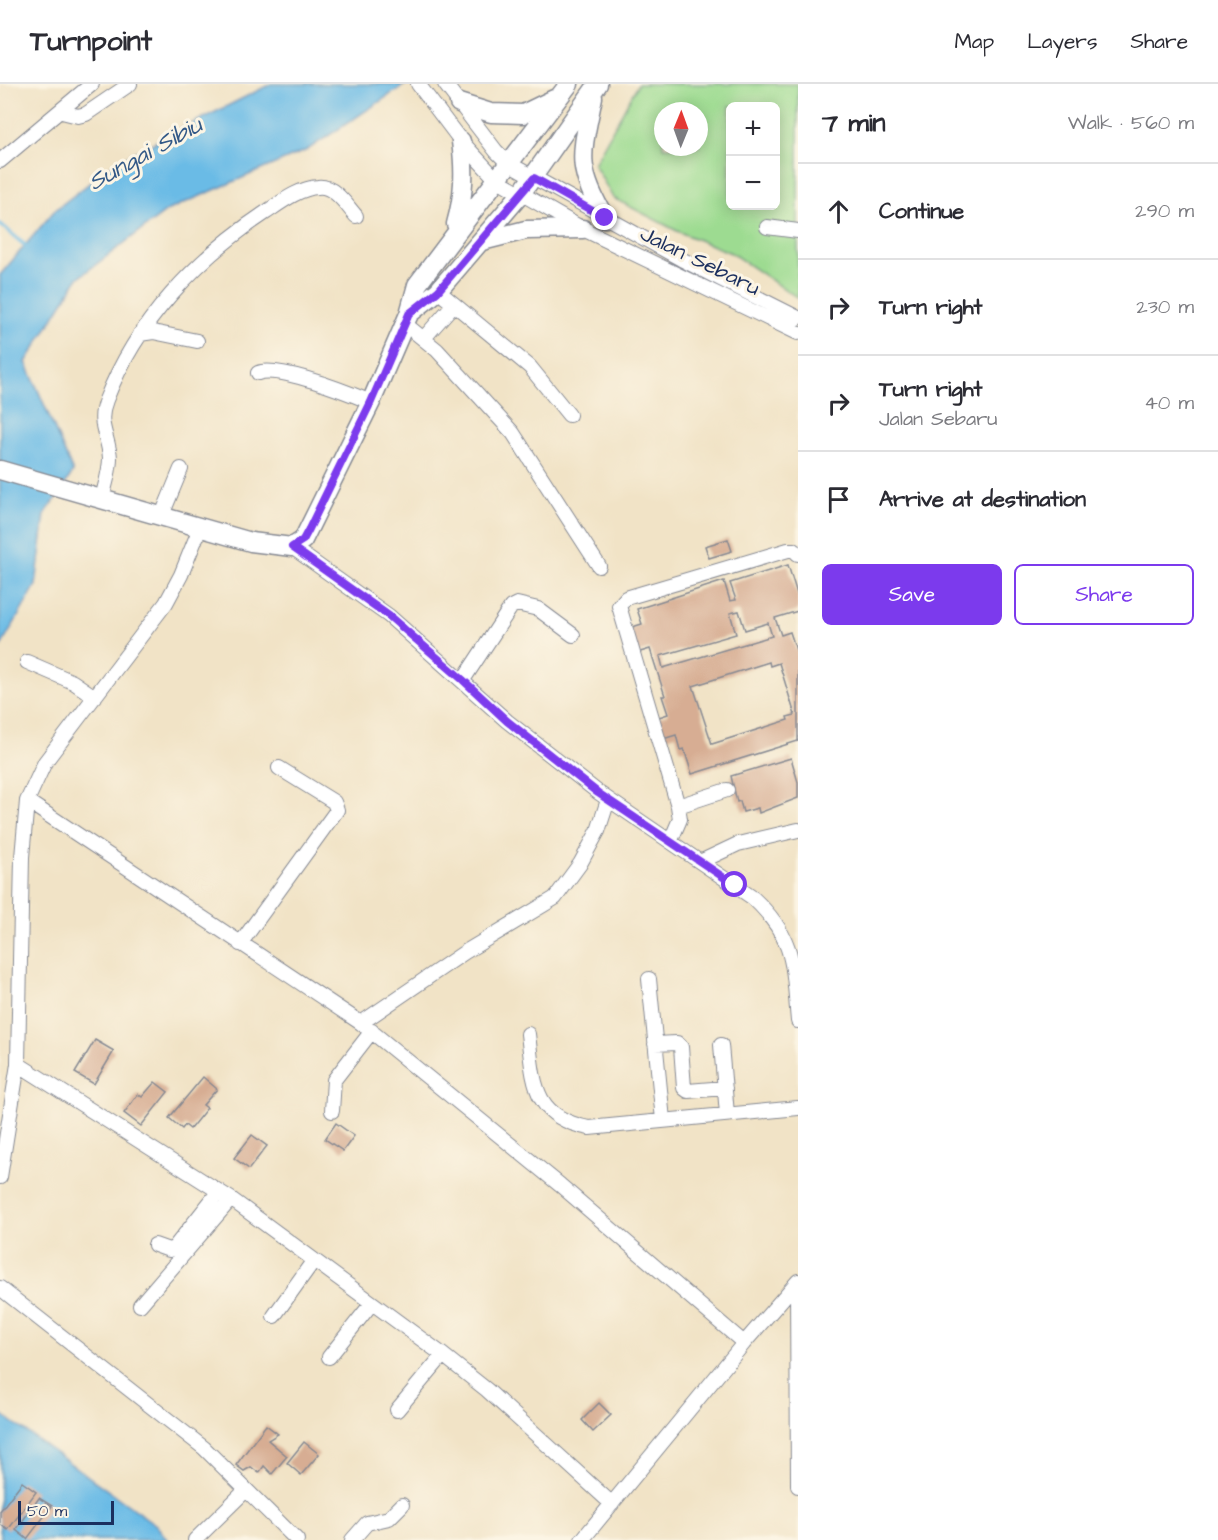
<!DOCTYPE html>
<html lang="en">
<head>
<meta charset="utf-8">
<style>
  :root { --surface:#fff; --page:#f7f7f7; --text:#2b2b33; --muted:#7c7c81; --line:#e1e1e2; --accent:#7c3aed }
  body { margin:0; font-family:"Architects Daughter",sans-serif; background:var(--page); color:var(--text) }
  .controls { position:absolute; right:18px; top:18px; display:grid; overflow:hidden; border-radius:9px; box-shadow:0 3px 15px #0003 }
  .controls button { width:54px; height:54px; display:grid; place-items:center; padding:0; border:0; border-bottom:2px solid var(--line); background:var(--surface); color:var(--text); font:30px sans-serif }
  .compass { position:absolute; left:654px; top:18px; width:54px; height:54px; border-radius:50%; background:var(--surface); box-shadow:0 3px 15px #0003; rotate:1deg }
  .scale { position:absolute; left:18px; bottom:15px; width:96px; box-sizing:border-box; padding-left:6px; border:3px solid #1b2f5e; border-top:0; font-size:16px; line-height:21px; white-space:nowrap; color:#1b2f5e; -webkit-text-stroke:4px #fcf5e5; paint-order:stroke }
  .stop { position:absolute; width:18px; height:18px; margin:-14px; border:4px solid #7c3aed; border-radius:50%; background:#fff }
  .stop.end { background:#7c3aed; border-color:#fff; box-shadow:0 2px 6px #0008 }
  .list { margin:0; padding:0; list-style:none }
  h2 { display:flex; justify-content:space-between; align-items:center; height:78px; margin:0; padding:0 24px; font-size:26px }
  h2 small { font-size:20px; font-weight:400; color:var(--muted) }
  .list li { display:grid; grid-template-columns:39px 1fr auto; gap:18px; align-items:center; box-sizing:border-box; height:96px; padding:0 24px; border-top:2px solid var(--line) }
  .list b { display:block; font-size:22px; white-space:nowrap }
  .list p { margin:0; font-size:20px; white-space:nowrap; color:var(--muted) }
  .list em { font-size:20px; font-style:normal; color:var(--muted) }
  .actions { display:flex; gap:12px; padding:18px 24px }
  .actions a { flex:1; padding:14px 0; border:2px solid var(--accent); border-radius:9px; text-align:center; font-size:21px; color:var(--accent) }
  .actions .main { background:var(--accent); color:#fff }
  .icon { flex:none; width:33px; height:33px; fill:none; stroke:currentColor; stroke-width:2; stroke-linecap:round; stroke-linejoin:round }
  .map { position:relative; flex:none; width:798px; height:1456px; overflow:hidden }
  header { display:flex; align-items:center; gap:36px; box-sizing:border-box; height:84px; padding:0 30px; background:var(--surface); border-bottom:2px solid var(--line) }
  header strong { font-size:28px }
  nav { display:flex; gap:33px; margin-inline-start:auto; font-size:21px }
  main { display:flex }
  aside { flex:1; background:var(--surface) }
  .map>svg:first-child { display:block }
</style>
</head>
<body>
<header>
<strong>Turnpoint</strong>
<nav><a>Map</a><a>Layers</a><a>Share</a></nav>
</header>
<main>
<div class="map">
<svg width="798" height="1456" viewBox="0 0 798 1456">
  <rect width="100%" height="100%" fill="#fcf5e5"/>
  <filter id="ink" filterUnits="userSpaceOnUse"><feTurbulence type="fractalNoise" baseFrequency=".0167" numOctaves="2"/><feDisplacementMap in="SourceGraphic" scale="12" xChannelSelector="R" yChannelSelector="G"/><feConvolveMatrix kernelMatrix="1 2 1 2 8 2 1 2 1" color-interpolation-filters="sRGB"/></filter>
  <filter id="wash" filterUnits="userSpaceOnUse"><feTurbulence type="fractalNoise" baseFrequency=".008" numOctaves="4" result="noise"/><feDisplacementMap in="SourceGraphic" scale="24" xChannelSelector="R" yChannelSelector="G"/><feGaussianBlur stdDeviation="1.35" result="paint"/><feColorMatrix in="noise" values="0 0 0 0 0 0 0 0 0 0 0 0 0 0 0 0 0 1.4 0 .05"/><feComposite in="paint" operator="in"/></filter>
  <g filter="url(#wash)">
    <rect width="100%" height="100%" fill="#f1e3c6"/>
    <path fill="#9ddb91" stroke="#5c8578" stroke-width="1.5" fill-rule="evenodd" d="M 638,0 L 798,0 L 798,214 L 731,169 L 679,148 L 613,114 L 594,80 ZM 730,22 L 776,22 L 776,122 L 730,122 ZM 663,27 L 699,27 L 699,63 L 663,63 Z"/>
    <path fill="#6bbbe6" stroke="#4375a2" stroke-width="1.5" d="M 271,0 L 406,0 L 307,66 L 168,126 L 78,194 L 26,278 L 73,388 L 45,430 L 36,501 L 0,564 L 0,191 L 55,126 L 118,77 Z
      M 0,1329 L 156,1441 L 168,1456 L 0,1456 Z"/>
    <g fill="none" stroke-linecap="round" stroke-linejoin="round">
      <path stroke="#6bbbe6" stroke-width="4" d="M 0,140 L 27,163"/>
    </g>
    <g id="blocks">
      <path fill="#d7ad93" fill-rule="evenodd" d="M 728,455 L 732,467 L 709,474 L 705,462 Z
        M 788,481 L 798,513 L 798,527 L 775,534 L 781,551 L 790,548 L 796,566 L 798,566 L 798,657 L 692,690 L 684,665 L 680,666 L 676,651 L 663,655 L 656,634 L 668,630 L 662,612 L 665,612 L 650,565 L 637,569 L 629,544 L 642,540 L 637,525 L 724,497 L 730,517 L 736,516 L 730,499 ZM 739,527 L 745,546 L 768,539 L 772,552 L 663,584 L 660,572 L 736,550 L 730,529 ZM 769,578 L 770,582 L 779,579 L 795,631 L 787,633 L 788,636 L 712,660 L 693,602 Z
        M 791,674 L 798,698 L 798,714 L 759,729 L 758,724 L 743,728 L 740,717 L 737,718 L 731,692 Z
        M 95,956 L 114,967 L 94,1000 L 75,989 Z
        M 203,993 L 217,1005 L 203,1021 L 207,1024 L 190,1045 L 185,1041 L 182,1045 L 169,1034 Z
        M 155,998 L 168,1008 L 141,1042 L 124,1029 L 138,1010 L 142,1013 Z
        M 336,1039 L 354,1052 L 343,1067 L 325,1055 Z
        M 252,1051 L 267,1062 L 249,1085 L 234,1074 Z
        M 599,1319 L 611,1331 L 593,1348 L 582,1336 Z
        M 266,1341 L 278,1350 L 268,1356 L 287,1372 L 272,1390 L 264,1382 L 259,1389 L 251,1383 L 244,1387 L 236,1381 Z
        M 304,1358 L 319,1370 L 301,1391 L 287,1379 Z
        M 22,1398 L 36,1408 L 8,1446 L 0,1440 L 0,1427 Z
        M 39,1414 L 52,1422 L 27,1455 L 16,1446 Z"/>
    </g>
  </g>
  <g filter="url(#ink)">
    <use href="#blocks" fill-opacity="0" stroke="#868992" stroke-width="1.5"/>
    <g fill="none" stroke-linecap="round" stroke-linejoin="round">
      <g stroke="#868992" stroke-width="16">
        <path id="minor" d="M 418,0 L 461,57 L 496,95 L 583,145 L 798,249
          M 445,0 L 496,67 L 508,79 L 681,175 L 798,234
          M 62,28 L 78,32 L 86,30 L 130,0
          M 0,77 L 92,0
          M 767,143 L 798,147
          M 438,207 L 530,283 L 569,331
          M 405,240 L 437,266 L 513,349 L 599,482
          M 140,250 L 153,248 L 197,257
          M 424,254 L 454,220
          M 258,289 C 278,281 349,309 371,318
          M 102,414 C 105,402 110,387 110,374 C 109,352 96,340 106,316 C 136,238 196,175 265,129 C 280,119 299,104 318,103 C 334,101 347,122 356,132
          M 162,431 L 181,385
          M 292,463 L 389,532 L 507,637 L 599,709 L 753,814 C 796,854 793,883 798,937
          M 27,578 L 73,598 L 95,613
          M 463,596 L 511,523 L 517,520 L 538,525 L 573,551
          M 27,717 L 361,939 L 560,1101 L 744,1259
          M 678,722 L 727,706
          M 671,756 L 680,735 L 678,722 L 619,522 L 626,514 L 788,466 L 794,466 L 798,470
          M 702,777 L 738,760 L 798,746
          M 240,860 L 337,726 L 334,718 L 279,684
          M 649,895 L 663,1036
          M 361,939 L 465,868 L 555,814 L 580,780 L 598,747 L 608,716
          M 528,950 C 534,998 532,1033 589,1044 L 798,1024
          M 655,960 L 677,959 L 681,963 L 684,1004 L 688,1007 L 725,1004
          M 721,961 L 727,1030
          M 18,980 L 231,1115 L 443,1271 L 487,1306 L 612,1420
          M 332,1027 L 334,996 L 372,947
          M 0,1093 L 18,980 L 22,773 L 27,717 L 45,678 L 166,519 L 181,491 L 200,444
          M 155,1161 L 169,1166 L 174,1164 L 219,1107
          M 797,1201 L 798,1402
          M 0,1204 L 204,1364 L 297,1456
          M 140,1221 L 231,1115
          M 274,1232 L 314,1176
          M 329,1273 L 372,1219
          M 397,1326 L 443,1271
          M 195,1456 L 246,1406
          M 352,1456 L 367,1439 L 389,1434 L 402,1421
          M 582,1456 L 744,1259 L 798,1197"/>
      </g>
      <g stroke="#868992" stroke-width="21">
        <path id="major" d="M 593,13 C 582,69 574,82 605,134
          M 459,19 L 491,29 L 523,30 L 554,15
          M 456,140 C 464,111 465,88 461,57
          M 482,157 L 526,146 L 583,145
          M 409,230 L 438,207 L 520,111 L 598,0
          M 0,386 L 251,458 L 292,463 L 303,456 L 371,318 L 409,230 L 417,201 L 569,0"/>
      </g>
      <use href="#minor" stroke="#fff" stroke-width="14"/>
      <use href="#major" stroke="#fff" stroke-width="18"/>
    </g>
  </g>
  <g fill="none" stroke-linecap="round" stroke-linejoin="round" filter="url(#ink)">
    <path stroke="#7c3aed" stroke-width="8" d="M 605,134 L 534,94 L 438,207 L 409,230 L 371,318 L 309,445 L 303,456 L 292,463 L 389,532 L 463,596 L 507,637 L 598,709 L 735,801"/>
  </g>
  <g text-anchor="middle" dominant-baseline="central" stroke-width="6" stroke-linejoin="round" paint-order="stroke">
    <g font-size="22" fill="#1b2f5e" stroke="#fcf5e5">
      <text transform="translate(700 177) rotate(26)">Jalan Sebaru</text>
    </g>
    <g font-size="24" font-style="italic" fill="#335987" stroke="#fcf5e5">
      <text transform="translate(145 70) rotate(-29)">Sungai Sibiu</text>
    </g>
  </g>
</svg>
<div class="controls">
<button>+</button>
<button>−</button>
</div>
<svg class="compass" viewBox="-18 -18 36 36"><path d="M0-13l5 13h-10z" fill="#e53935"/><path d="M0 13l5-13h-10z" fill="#7c7c81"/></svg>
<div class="scale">50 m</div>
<div class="stop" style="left:735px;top:801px"></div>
<div class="stop end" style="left:605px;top:134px"></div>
</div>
<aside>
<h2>7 min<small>Walk · 560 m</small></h2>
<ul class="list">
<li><svg class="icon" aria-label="ahead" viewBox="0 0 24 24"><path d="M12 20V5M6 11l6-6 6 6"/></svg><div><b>Continue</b></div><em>290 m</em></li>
<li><svg class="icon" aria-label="right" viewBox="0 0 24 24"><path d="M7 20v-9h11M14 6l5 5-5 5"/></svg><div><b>Turn right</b></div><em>230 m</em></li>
<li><svg class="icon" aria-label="right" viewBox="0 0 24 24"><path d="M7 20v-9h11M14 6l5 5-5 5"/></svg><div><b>Turn right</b><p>Jalan Sebaru</p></div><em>40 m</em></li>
<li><svg class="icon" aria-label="arrive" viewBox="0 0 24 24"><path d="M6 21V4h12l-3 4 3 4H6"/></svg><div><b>Arrive at destination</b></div></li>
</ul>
<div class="actions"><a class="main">Save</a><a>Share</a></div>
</aside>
</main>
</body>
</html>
